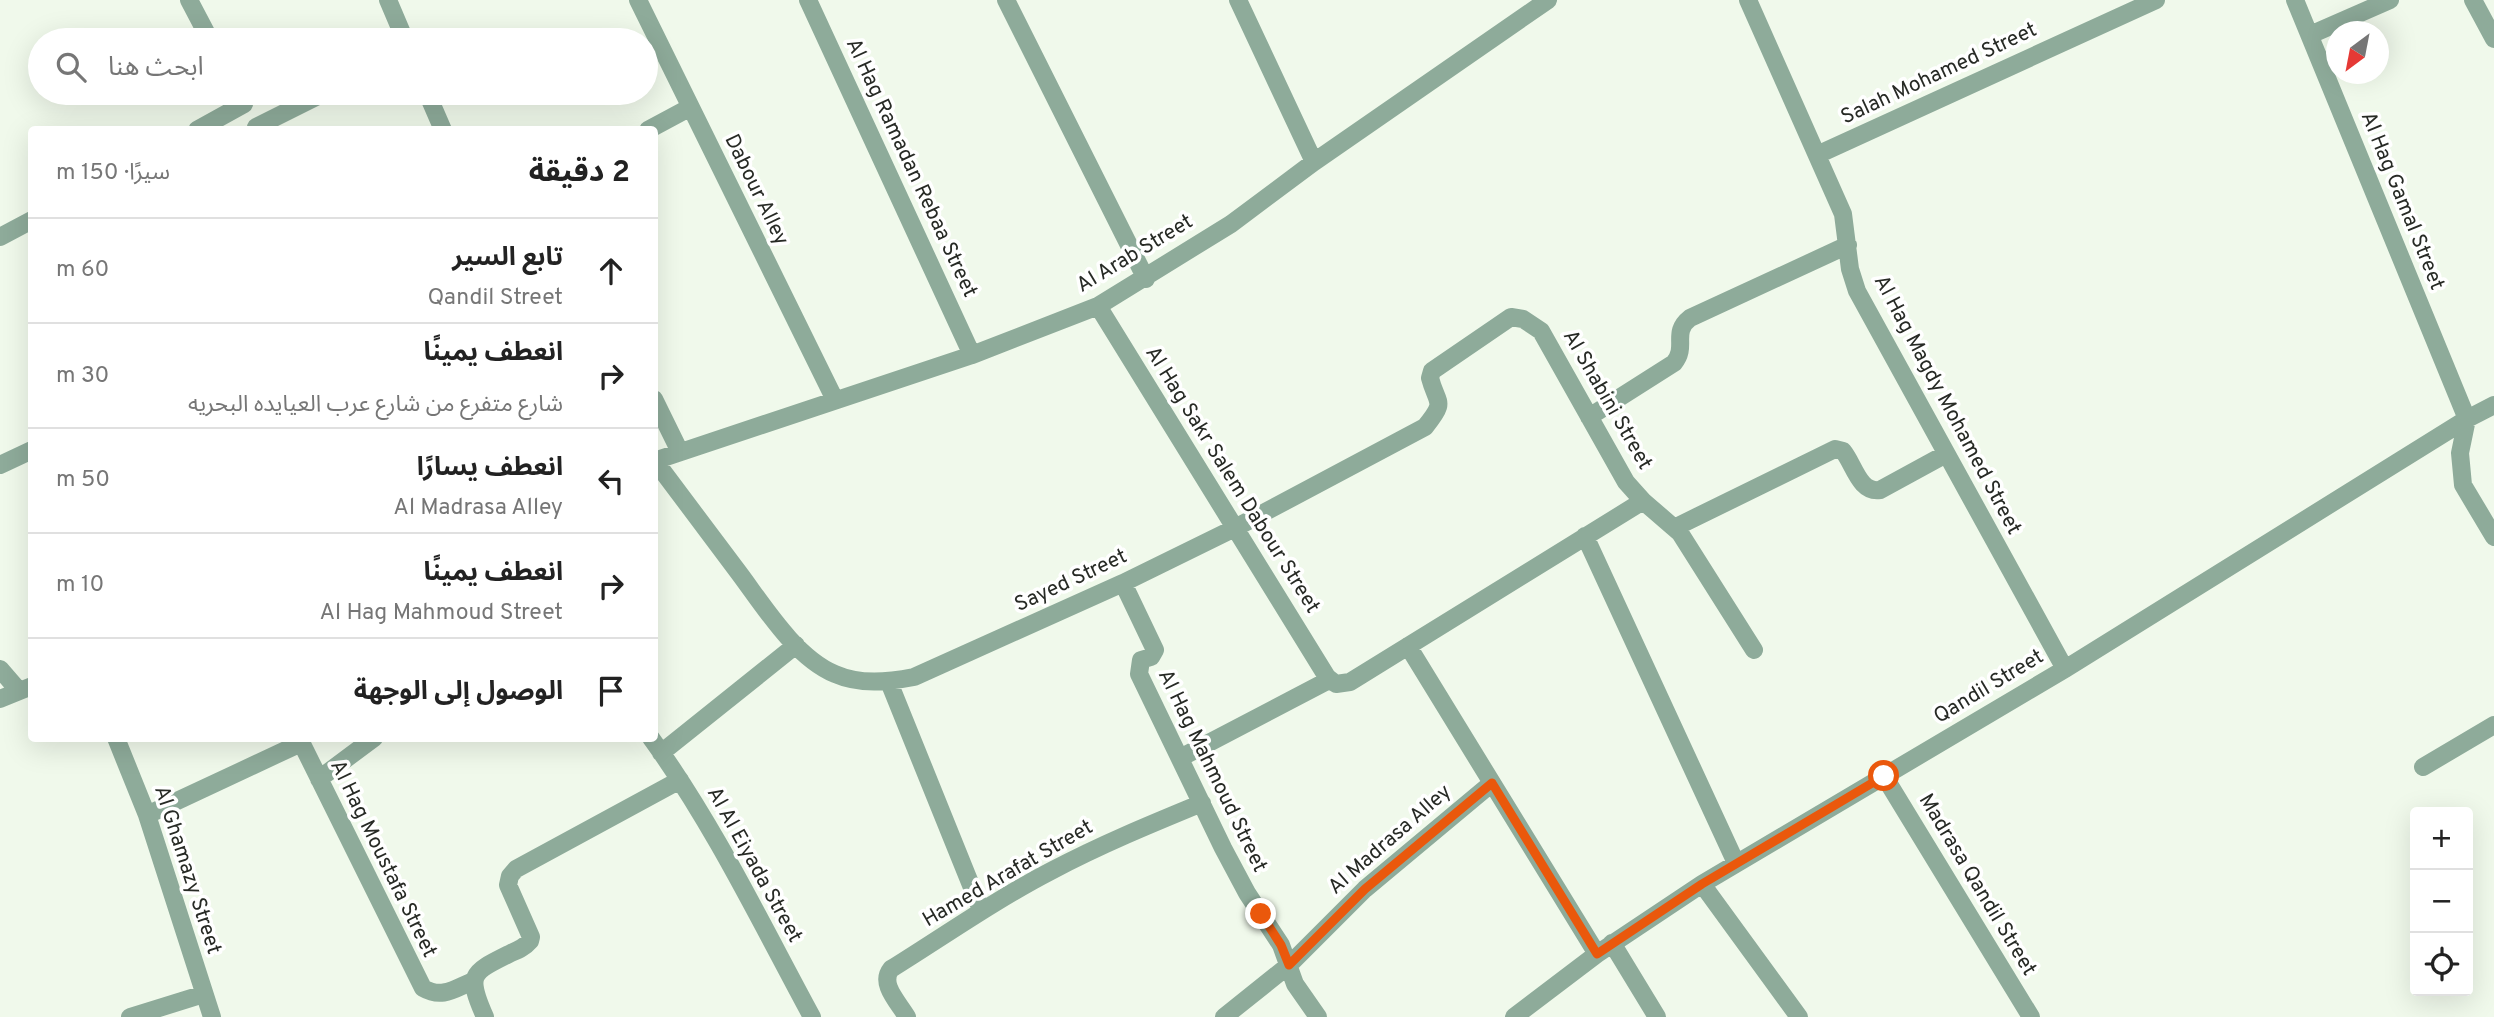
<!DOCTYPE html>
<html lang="ar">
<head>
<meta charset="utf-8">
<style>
  :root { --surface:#fff; --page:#f2f2f2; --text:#222; --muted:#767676; --line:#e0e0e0 }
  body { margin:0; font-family:Overpass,"Noto Sans Arabic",sans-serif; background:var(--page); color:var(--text); direction:rtl }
  .controls { position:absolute; right:21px; bottom:21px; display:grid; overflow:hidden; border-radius:7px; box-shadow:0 7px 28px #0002 }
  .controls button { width:63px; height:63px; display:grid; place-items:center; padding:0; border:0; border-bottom:2px solid var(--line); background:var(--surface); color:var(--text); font:35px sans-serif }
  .compass { position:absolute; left:2326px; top:21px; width:63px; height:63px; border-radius:50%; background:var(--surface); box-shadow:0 7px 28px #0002; rotate:212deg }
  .stop { position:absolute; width:21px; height:21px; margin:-16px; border:5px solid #ea580c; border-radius:50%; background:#fff }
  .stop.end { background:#ea580c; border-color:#fff; box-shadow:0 2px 7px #0008 }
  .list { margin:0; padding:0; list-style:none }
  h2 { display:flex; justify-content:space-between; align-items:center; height:91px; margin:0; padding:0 28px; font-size:30px }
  h2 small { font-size:23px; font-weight:400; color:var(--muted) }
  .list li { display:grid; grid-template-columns:46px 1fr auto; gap:21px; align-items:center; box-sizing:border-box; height:105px; padding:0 28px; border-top:2px solid var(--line) }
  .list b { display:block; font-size:26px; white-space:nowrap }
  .list p { margin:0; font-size:23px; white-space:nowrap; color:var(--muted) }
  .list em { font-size:23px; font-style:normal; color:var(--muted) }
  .icon { flex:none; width:38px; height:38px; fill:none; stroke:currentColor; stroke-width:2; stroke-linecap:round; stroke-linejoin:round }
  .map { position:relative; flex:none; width:2494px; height:1017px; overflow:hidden; direction:ltr }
  .search { position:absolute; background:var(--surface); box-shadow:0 7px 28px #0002; left:28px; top:28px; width:630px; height:77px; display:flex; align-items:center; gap:18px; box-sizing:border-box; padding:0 24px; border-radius:38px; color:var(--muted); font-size:26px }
  .panel { position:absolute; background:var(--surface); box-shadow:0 7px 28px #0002; left:28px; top:126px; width:630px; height:616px; border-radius:7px; direction:rtl }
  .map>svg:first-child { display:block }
</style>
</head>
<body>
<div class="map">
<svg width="2494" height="1017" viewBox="0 0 2494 1017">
  <rect width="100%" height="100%" fill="#f0f9eb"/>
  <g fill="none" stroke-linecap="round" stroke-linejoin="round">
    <path stroke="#8eab9a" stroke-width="18" d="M 189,0 L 210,40
      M 388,0 L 405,40
      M 638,0 L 835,400
      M 808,0 L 972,355
      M 1006,0 L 1146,279
      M 1238,0 L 1314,162
      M 1748,0 L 1843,214 L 1850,269 L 1857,291 L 2065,669
      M 2295,0 L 2467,419 L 2460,453 L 2463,485 L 2494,537
      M 2473,0 L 2494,39
      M 2310,35 L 2390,0
      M 427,93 L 443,130
      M 256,127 L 324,93
      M 197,130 L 244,104
      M 648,130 L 689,108
      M 1817,155 L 2156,0
      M 0,237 L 32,220
      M 1098,306 L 1327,677 L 1336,684 L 1350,682 L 1643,501
      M 654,399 L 680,452
      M 1589,417 L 1674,363 C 1688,346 1671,333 1690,318 L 1848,245
      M 654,461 L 972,355 L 1098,306 L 1231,224 L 1314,162 L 1548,0
      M 655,461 C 682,497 709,533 736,569 C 762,603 794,657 835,674 C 860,685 888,682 914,677 L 1123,583 L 1235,528 L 1425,427 C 1447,400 1437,405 1430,378 L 1432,371 L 1511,317 L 1523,319 L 1541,331 L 1626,482 L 1643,501 L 1680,533 L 1754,650
      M 0,465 L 32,450
      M 1676,527 L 1835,449 L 1843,451 C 1854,464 1859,493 1880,490 L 1946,454
      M 1585,536 L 1736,863
      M 1123,583 L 1155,650 L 1151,657 L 1141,660 L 1139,674 L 1223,848 L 1247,893 L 1281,945 L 1295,984 L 1318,1017
      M 1408,646 L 1597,954
      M 0,669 L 19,691
      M 889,682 L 981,910
      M 0,699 L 32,686
      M 116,738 L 147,815 L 212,1017
      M 299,738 L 423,988 C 442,999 454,989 473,981
      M 651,738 C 714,825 761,923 812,1017
      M 661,753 L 796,645
      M 1180,758 L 1329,680
      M 2423,767 L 2494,725
      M 1884,776 L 2031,1017
      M 319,779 L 374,738
      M 147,815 L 301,743
      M 1702,884 L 1799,1017
      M 1612,943 L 1657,1017
      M 130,1017 L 204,994
      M 485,1017 C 466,974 471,973 511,953 C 518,950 525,947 530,941 L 531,937 L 508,885 L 510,876 L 516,869 L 680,780
      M 907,1017 C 899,1003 879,984 891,969 C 944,936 995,900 1051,871 C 1100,845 1151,824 1202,803
      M 1224,1017 L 1289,965 L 1365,889 L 1492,783
      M 1514,1017 L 1597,954 L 1702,884 L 2065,669 L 2467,419 L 2494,405"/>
  </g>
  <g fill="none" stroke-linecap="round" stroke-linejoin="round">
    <path stroke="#ea580c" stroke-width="9" d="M 1261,914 L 1281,945 L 1289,965 L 1365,889 L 1492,783 L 1597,954 L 1702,884 L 1884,776"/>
  </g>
  <g text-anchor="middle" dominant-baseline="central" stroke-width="7" stroke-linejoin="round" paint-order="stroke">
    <g font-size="21" fill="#272a25" stroke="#fff">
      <text transform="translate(1939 74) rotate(-25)">Salah Mohamed Street</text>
      <text transform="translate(911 168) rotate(65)">Al Hag Ramadan Rebaa Street</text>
      <text transform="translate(756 190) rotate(64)">Dabour Alley</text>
      <text transform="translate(2402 201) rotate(68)">Al Hag Gamal Street</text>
      <text transform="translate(1135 254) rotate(-31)">Al Arab Street</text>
      <text transform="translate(1607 400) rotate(60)">Al Shabini Street</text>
      <text transform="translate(1947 405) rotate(62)">Al Hag Magdy Mohamed Street</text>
      <text transform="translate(1232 480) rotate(58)">Al Hag Sakr Salem Dabour Street</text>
      <text transform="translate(1071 581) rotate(-25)">Sayed Street</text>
      <text transform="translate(1989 687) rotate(-31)">Qandil Street</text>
      <text transform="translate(1212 771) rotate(64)">Al Hag Mahmoud Street</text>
      <text transform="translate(1390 840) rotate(-41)">Al Madrasa Alley</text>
      <text transform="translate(383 859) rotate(64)">Al Hag Moustafa Street</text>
      <text transform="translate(754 865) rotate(61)">Al Al Eiyada Street</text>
      <text transform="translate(187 870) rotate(72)">Al Ghamazy Street</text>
      <text transform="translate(1008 874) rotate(-30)">Hamed Arafat Street</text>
      <text transform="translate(1977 885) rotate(59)">Madrasa Qandil Street</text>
    </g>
  </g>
</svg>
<div class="controls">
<button>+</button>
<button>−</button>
<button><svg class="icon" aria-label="locate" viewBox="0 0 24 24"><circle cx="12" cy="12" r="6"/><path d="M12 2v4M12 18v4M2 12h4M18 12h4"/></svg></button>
</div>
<svg class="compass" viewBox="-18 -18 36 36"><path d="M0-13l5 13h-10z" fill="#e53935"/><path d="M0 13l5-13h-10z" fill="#767676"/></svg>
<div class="stop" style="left:1884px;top:776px"></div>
<div class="stop end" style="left:1261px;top:914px"></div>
<div class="search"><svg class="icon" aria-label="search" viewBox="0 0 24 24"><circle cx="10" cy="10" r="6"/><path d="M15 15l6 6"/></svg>ابحث هنا</div>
<section class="panel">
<h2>2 دقيقة<small>سيرًا · 150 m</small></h2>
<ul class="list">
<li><svg class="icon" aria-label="ahead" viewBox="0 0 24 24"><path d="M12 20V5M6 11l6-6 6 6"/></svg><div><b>تابع السير</b><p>Qandil Street</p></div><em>60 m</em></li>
<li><svg class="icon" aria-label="right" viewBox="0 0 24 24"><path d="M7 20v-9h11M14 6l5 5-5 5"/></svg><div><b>انعطف يمينًا</b><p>شارع متفرع من شارع عرب العيايده البحريه</p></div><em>30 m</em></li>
<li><svg class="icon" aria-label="left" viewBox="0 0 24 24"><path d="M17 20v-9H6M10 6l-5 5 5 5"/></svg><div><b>انعطف يسارًا</b><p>Al Madrasa Alley</p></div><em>50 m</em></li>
<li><svg class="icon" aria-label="right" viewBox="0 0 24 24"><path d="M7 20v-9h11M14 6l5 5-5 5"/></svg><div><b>انعطف يمينًا</b><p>Al Hag Mahmoud Street</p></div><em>10 m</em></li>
<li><svg class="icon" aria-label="arrive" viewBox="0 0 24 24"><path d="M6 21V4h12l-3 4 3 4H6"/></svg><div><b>الوصول إلى الوجهة</b></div></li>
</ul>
</section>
</div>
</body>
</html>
